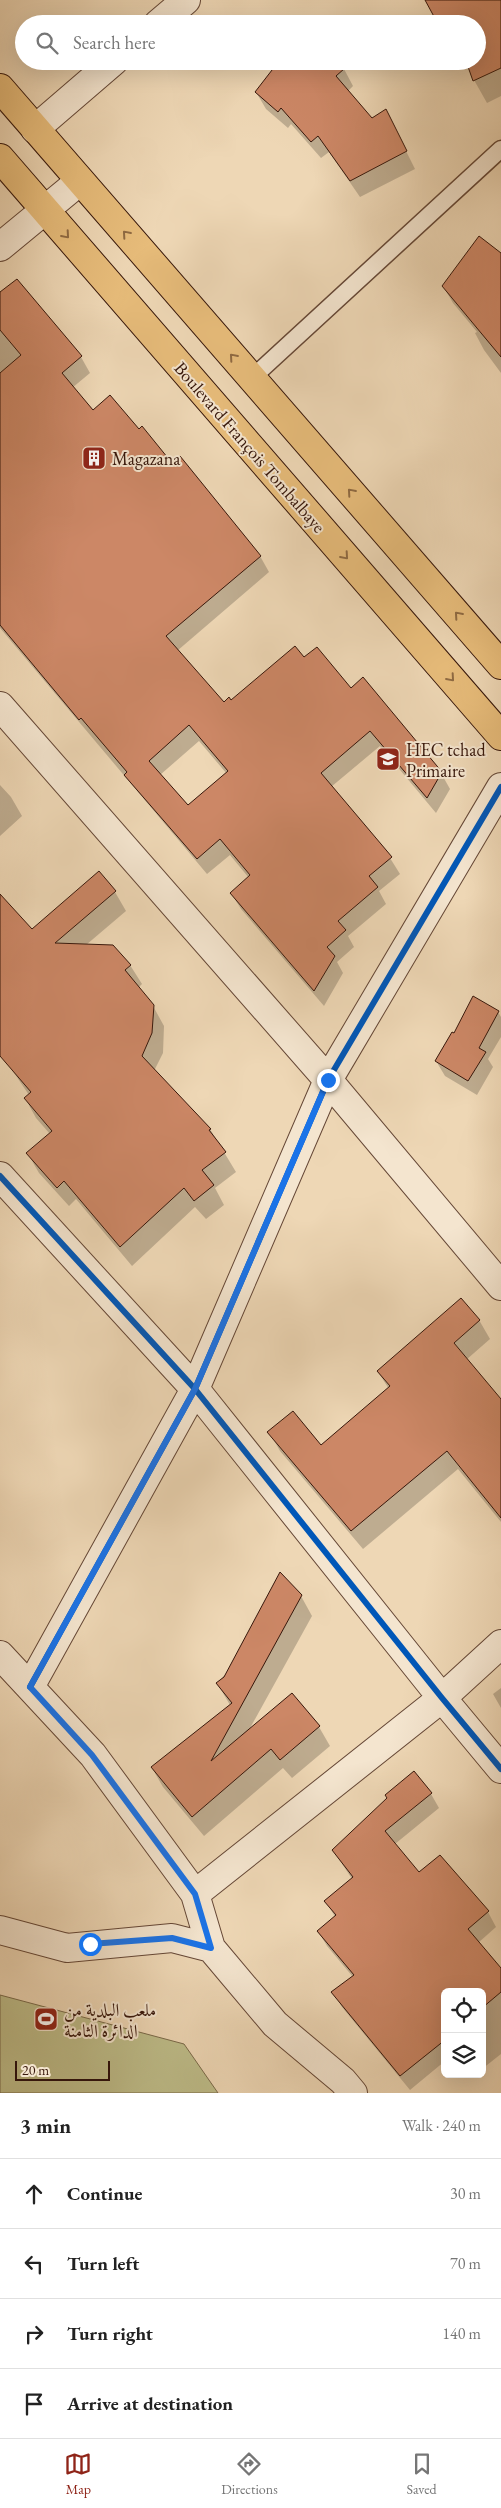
<!DOCTYPE html>
<html lang="en">
<head>
<meta charset="utf-8">
<style>
  :root { --surface:#fff; --page:#f6f6f6; --text:#222; --muted:#767676; --line:#e0e0e0; --accent:#8f2418 }
  body { margin:0; font-family:"EB Garamond",Amiri,serif; background:var(--page); color:var(--text) }
  .controls { position:absolute; right:15px; bottom:15px; display:grid; overflow:hidden; border-radius:8px; box-shadow:0 5px 20px #0002 }
  .controls button { width:45px; height:45px; display:grid; place-items:center; padding:0; border:0; border-bottom:1px solid var(--line); background:var(--surface); color:var(--text); font:25px sans-serif }
  .scale { position:absolute; left:15px; bottom:12px; width:95px; box-sizing:border-box; padding-left:5px; border:2px solid #37170b; border-top:0; font-size:14px; line-height:18px; white-space:nowrap; color:#37170b; -webkit-text-stroke:4px #f4e5cf; paint-order:stroke }
  .stop { position:absolute; width:15px; height:15px; margin:-11px; border:4px solid #1a73e8; border-radius:50%; background:#fff }
  .stop.end { background:#1a73e8; border-color:#fff; box-shadow:0 1px 5px #0008 }
  .list { margin:0; padding:0; list-style:none }
  h2 { display:flex; justify-content:space-between; align-items:center; height:65px; margin:0; padding:0 20px; font-size:21px }
  h2 small { font-size:16px; font-weight:400; color:var(--muted) }
  .list li { display:grid; grid-template-columns:32px 1fr auto; gap:15px; align-items:center; box-sizing:border-box; height:70px; padding:0 20px; border-top:1px solid var(--line) }
  .list b { display:block; font-size:19px; white-space:nowrap }
  .list em { font-size:16px; font-style:normal; color:var(--muted) }
  .icon { flex:none; width:28px; height:28px; fill:none; stroke:currentColor; stroke-width:2; stroke-linecap:round; stroke-linejoin:round }
  .map { position:relative; flex:none; width:501px; height:2093px; overflow:hidden }
  .search { position:absolute; background:var(--surface); box-shadow:0 5px 20px #0002; left:15px; right:15px; top:15px; height:55px; display:flex; align-items:center; gap:12px; box-sizing:border-box; padding:0 18px; border-radius:28px; color:var(--muted); font-size:19px }
  .sheet { height:345px; background:var(--surface) }
  nav { display:flex; justify-content:space-around; align-items:center; box-sizing:border-box; height:70px; border-top:1px solid var(--line); background:var(--surface); font-size:14px; color:var(--muted) }
  nav a { display:grid; justify-items:center; gap:2px }
  nav .on { color:var(--accent) }
  .map>svg:first-child { display:block }
</style>
</head>
<body>
<div class="map">
<svg width="501" height="2093" viewBox="0 0 501 2093">
  <rect width="100%" height="100%" fill="#eed7b5"/>
  <filter id="stains"><feTurbulence type="fractalNoise" baseFrequency=".004" numOctaves="4"/><feColorMatrix values="0 0 0 0 .2 0 0 0 0 .09 0 0 0 0 .02 0 0 0 .5 -.17"/></filter>
  <radialGradient id="worn" r=".72"><stop offset=".6" stop-color="#630" stop-opacity="0"/><stop offset="1" stop-color="#630" stop-opacity=".3"/></radialGradient>
  <path fill="#bebd8a" stroke="#7a6a4a" d="M 0,1995 L 184,2044 L 218,2093 L 0,2093 Z"/>
  <path fill="#0003" fill-rule="evenodd" d="M 426,0 L 501,0 L 501,96 L 487,103 L 474,80 L 467,61 L 477,61 L 477,24 Z
    M 334,61 L 344,69 L 353,86 L 348,91 L 371,119 L 386,111 L 415,169 L 360,197 L 329,152 L 321,158 L 291,124 L 288,128 L 266,109 L 256,92 Z
    M 501,255 L 501,373 L 484,350 L 475,333 L 477,332 L 453,303 L 443,286 Z
    M 0,294 L 81,357 L 90,373 L 72,388 L 93,412 L 139,430 L 260,556 L 269,572 L 177,651 L 224,704 L 231,702 L 304,659 L 351,689 L 441,773 L 450,789 L 436,813 L 380,746 L 331,787 L 390,858 L 400,874 L 379,891 L 386,904 L 348,936 L 354,947 L 337,962 L 343,973 L 324,1006 L 241,909 L 231,893 L 249,878 L 230,855 L 207,874 L 0,628 ZM 199,741 L 227,774 L 188,807 L 160,775 Z
    M 0,785 L 11,797 L 22,816 L 0,836 Z
    M 115,892 L 126,911 L 86,945 L 130,965 L 142,984 L 138,988 L 153,1006 L 164,1026 L 163,1053 L 154,1071 L 210,1129 L 236,1172 L 215,1188 L 224,1205 L 206,1219 L 195,1207 L 132,1266 L 76,1199 L 69,1206 L 39,1173 L 28,1154 L 50,1134 L 36,1118 L 25,1098 L 29,1095 L 8,1064 L 0,1033 L 0,902 L 32,931 Z
    M 474,998 L 498,1012 L 501,1017 L 501,1037 L 488,1059 L 493,1067 L 477,1095 L 445,1076 L 436,1061 L 455,1035 Z
    M 479,1320 L 490,1339 L 466,1360 L 501,1403 L 501,1522 L 458,1469 L 363,1549 L 280,1451 L 269,1432 L 321,1446 L 389,1389 L 378,1372 Z
    M 301,1596 L 312,1616 L 249,1730 L 292,1694 L 319,1727 L 330,1746 L 292,1778 L 283,1768 L 204,1836 L 163,1787 L 152,1768 L 230,1705 L 217,1683 Z
    M 501,1688 L 501,1708 L 493,1694 Z
    M 431,1794 L 439,1808 L 395,1844 L 419,1874 L 488,1912 L 496,1927 L 478,1943 L 501,1970 L 501,2054 L 482,2069 L 482,1992 L 445,1992 L 445,2061 L 410,2090 L 342,2007 L 333,1992 L 353,1977 L 327,1946 L 318,1931 L 335,1917 L 326,1901 L 352,1879 L 333,1850 Z"/>
  <path fill="#cc8766" stroke="#37170b" fill-rule="evenodd" d="M 425,0 L 501,0 L 501,68 L 473,81 L 466,61 L 477,61 L 477,24 L 438,24 Z
    M 279,61 L 353,61 L 336,76 L 372,118 L 386,109 L 407,151 L 350,181 L 318,136 L 311,142 L 281,108 L 278,112 L 255,92 Z
    M 479,236 L 501,253 L 501,357 L 442,286 Z
    M 17,279 L 82,356 L 62,373 L 93,410 L 110,395 L 139,429 L 142,426 L 172,463 L 180,456 L 261,556 L 166,636 L 224,702 L 229,697 L 231,700 L 295,646 L 304,657 L 317,647 L 351,688 L 363,677 L 442,772 L 427,798 L 370,731 L 321,773 L 392,857 L 369,876 L 378,887 L 338,921 L 346,930 L 327,947 L 335,956 L 314,991 L 230,893 L 250,875 L 220,839 L 197,859 L 124,775 L 127,772 L 81,718 L 79,720 L 0,625 L 0,373 L 21,355 L 0,330 L 0,292 ZM 189,725 L 228,771 L 188,805 L 149,761 Z
    M 99,871 L 116,891 L 55,943 L 113,945 L 131,965 L 125,970 L 154,1005 L 152,1033 L 142,1056 L 211,1129 L 209,1130 L 226,1152 L 202,1170 L 214,1185 L 194,1201 L 184,1188 L 120,1247 L 64,1181 L 57,1188 L 26,1153 L 52,1131 L 24,1098 L 31,1092 L 0,1056 L 0,894 L 32,929 Z
    M 473,996 L 499,1011 L 479,1048 L 486,1052 L 468,1081 L 435,1061 L 452,1032 L 454,1033 Z
    M 461,1298 L 480,1320 L 454,1343 L 501,1399 L 501,1518 L 447,1451 L 351,1531 L 267,1432 L 293,1411 L 321,1445 L 390,1386 L 377,1371 Z
    M 280,1572 L 302,1595 L 211,1761 L 292,1693 L 320,1726 L 280,1760 L 271,1749 L 192,1817 L 151,1767 L 232,1703 L 216,1683 L 224,1677 Z
    M 414,1771 L 432,1793 L 385,1831 L 419,1872 L 440,1855 L 489,1911 L 468,1929 L 501,1968 L 501,1992 L 482,2008 L 482,1992 L 445,1992 L 445,2040 L 400,2076 L 331,1992 L 354,1975 L 317,1931 L 336,1915 L 324,1901 L 353,1877 L 332,1850 L 387,1798 L 385,1795 Z"/>
  <g fill="none" stroke-linecap="round" stroke-linejoin="round">
    <g stroke="#654736" stroke-width="19">
      <path id="service" d="M 252,378 L 501,149"/>
    </g>
    <g stroke="#654736" stroke-width="30">
      <path id="minor" d="M 158,24 L 186,0
        M 35,129 L 114,61
        M 0,247 L 80,181
        M 0,706 L 328,1080 L 501,1286
        M 0,1176 L 195,1389 L 442,1698 L 501,1769
        M 0,1655 L 93,1755 L 195,1894 L 211,1948
        M 30,1687 L 195,1389 L 328,1080 L 501,787
        M 195,1894 L 442,1698 L 501,1644
        M 0,1930 L 67,1948 L 172,1938 L 211,1948 L 275,2024 L 343,2081 L 353,2093"/>
    </g>
    <g stroke="#37170b" stroke-width="30">
      <path id="primary" d="M 0,88 L 501,665
        M 0,158 L 501,736"/>
    </g>
    <use href="#service" stroke="#f4e5cf" stroke-width="16"/>
    <use href="#minor" stroke="#f4e5cf" stroke-width="28"/>
    <use href="#primary" stroke="#e7bc7a" stroke-width="28"/>
    <g stroke="#f4e5cf" stroke-width="9">
      <path id="cycleway" d="M 0,1176 L 195,1389 L 442,1698 L 501,1769
        M 30,1687 L 195,1389 L 328,1080 L 501,787"/>
    </g>
    <use href="#cycleway" stroke="#0057b8" stroke-width="6"/>
  </g>
  <defs><path id="oneway-chevron" d="M-2-3.5L2.5 0L-2 3.5" fill="none" stroke-width="1.6" stroke-linecap="round" stroke-linejoin="round" transform="scale(1.25)"/></defs>
  <g stroke="#8f6a42">
    <use href="#oneway-chevron" transform="translate(126 234) rotate(-131)"/>
    <use href="#oneway-chevron" transform="translate(66 235) rotate(49)"/>
    <use href="#oneway-chevron" transform="translate(233 357) rotate(-131)"/>
    <use href="#oneway-chevron" transform="translate(351 492) rotate(-131)"/>
    <use href="#oneway-chevron" transform="translate(345 556) rotate(49)"/>
    <use href="#oneway-chevron" transform="translate(458 615) rotate(-131)"/>
    <use href="#oneway-chevron" transform="translate(451 678) rotate(49)"/>
  </g>
  <g fill="none" stroke-linecap="round" stroke-linejoin="round">
    <path stroke="#1a73e8" stroke-width="6" d="M 90,1944 L 172,1938 L 211,1948 L 195,1894 L 92,1755 L 30,1687 L 195,1389 L 328,1080"/>
  </g>
  <defs>
    <g id="building-square" transform="scale(1.25)"><rect x="-9" y="-9" width="18" height="18" rx="4" fill="#8f2418" stroke="#f4e5cf"/><path d="M-4-6H4V6H1V3H-1V6H-4ZM-2.5-4.3h1.7v1.8h-1.7ZM.8-4.3h1.7v1.8H.8ZM-2.5-1h1.7V.8h-1.7ZM.8-1h1.7V.8H.8Z" fill="#fff"/></g>
    <g id="school-square" transform="scale(1.25)"><rect x="-9" y="-9" width="18" height="18" rx="4" fill="#8f2418" stroke="#f4e5cf"/><path d="M0-5L7-2L0 1L-7-2ZM-4 1L0 2.5L4 1V4Q0 6-4 4Z" fill="#fff"/></g>
    <g id="stadium-square" transform="scale(1.25)"><rect x="-9" y="-9" width="18" height="18" rx="4" fill="#8f2418" stroke="#f4e5cf"/><path d="M0-5a6.5 5 0 1 0 0 10a6.5 5 0 1 0 0-10ZM-3.5-1.8h7v3.6h-7Z" fill="#fff"/></g>
  </defs>
  <g fill-rule="evenodd">
    <use href="#building-square" x="94" y="458"/>
    <use href="#school-square" x="388" y="759"/>
    <use href="#stadium-square" x="46" y="2019"/>
  </g>
  <g text-anchor="middle" dominant-baseline="central" stroke-width="4" stroke-linejoin="round" paint-order="stroke">
    <g font-size="18" fill="#37170b" stroke="#f4e5cf">
      <text transform="translate(250 447) rotate(49)">Boulevard François Tombalbaye</text>
    </g>
    <g font-size="18" fill="#37170b" stroke="#f4e5cf" text-anchor="start">
      <text x="112" y="458">Magazana</text>
      <text x="406" y="749">HEC tchad<tspan x="406" dy="21">Primaire</tspan></text>
      <text x="64" y="2009">ملعب البلدية من<tspan x="64" dy="21">الدائرة الثامنة</tspan></text>
    </g>
  </g>
  <rect width="100%" height="100%" filter="url(#stains)"/>
  <rect width="100%" height="100%" fill="url(#worn)"/>
</svg>
<div class="controls">
<button><svg class="icon" aria-label="locate" viewBox="0 0 24 24"><circle cx="12" cy="12" r="6"/><path d="M12 2v4M12 18v4M2 12h4M18 12h4"/></svg></button>
<button><svg class="icon" aria-label="layers" viewBox="0 0 24 24"><path d="M12 4l9 5-9 5-9-5zM3 14l9 5 9-5"/></svg></button>
</div>
<div class="scale">20 m</div>
<div class="stop" style="left:90px;top:1944px"></div>
<div class="stop end" style="left:328px;top:1080px"></div>
<div class="search"><svg class="icon" aria-label="search" viewBox="0 0 24 24"><circle cx="10" cy="10" r="6"/><path d="M15 15l6 6"/></svg>Search here</div>
</div>
<section class="sheet">
<h2>3 min<small>Walk · 240 m</small></h2>
<ul class="list">
<li><svg class="icon" aria-label="ahead" viewBox="0 0 24 24"><path d="M12 20V5M6 11l6-6 6 6"/></svg><div><b>Continue</b></div><em>30 m</em></li>
<li><svg class="icon" aria-label="left" viewBox="0 0 24 24"><path d="M17 20v-9H6M10 6l-5 5 5 5"/></svg><div><b>Turn left</b></div><em>70 m</em></li>
<li><svg class="icon" aria-label="right" viewBox="0 0 24 24"><path d="M7 20v-9h11M14 6l5 5-5 5"/></svg><div><b>Turn right</b></div><em>140 m</em></li>
<li><svg class="icon" aria-label="arrive" viewBox="0 0 24 24"><path d="M6 21V4h12l-3 4 3 4H6"/></svg><div><b>Arrive at destination</b></div></li>
</ul>
</section>
<nav>
<a class="on"><svg class="icon" aria-label="map" viewBox="0 0 24 24"><path d="M3 6l6-2 6 2 6-2v14l-6 2-6-2-6 2zM9 4v14M15 6v14"/></svg>Map</a>
<a><svg class="icon" aria-label="directions" viewBox="0 0 24 24"><path d="M12 3l9 9-9 9-9-9zM9 14v-3h6M13 9l2 2-2 2"/></svg>Directions</a>
<a><svg class="icon" aria-label="saved" viewBox="0 0 24 24"><path d="M7 4h10v16l-5-4-5 4z"/></svg>Saved</a>
</nav>
</body>
</html>
